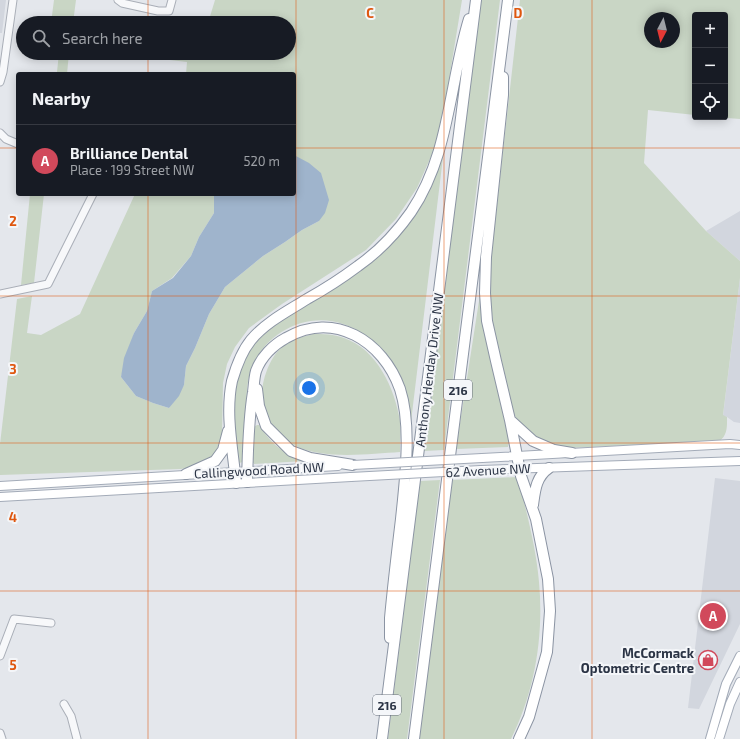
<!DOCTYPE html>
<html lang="en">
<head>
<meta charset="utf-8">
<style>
  :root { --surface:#171b24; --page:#242831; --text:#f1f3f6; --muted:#9ea1a6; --line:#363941; --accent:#d1495b }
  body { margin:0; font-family:"Exo 2",sans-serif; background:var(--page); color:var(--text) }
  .controls { position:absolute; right:12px; top:12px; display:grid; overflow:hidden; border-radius:4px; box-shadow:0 2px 10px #0003 }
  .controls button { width:36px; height:36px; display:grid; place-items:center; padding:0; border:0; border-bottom:1px solid var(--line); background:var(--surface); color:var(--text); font:20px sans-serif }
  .compass { position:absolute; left:644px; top:12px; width:36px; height:36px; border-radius:50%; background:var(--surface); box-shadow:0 2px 10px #0003; rotate:187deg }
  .you { position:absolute; left:309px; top:388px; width:14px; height:14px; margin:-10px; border:3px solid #fff; border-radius:50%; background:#1a73e8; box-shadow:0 0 0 6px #1a73e833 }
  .badge { display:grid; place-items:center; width:26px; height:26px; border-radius:50%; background:var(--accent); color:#fff; font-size:13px; font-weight:700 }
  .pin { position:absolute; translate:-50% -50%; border:2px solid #fff; box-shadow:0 1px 4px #0006 }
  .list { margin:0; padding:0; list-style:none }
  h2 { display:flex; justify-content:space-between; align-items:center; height:52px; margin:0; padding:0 16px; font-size:17px }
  h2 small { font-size:13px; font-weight:400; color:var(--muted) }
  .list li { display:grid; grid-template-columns:26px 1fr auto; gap:12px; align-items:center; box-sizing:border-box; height:72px; padding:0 16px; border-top:1px solid var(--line) }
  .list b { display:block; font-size:15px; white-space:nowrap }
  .list p { margin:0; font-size:13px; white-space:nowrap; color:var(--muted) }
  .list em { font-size:13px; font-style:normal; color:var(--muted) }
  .icon { flex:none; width:22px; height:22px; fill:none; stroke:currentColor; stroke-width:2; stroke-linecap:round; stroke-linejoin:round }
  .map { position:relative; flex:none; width:740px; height:739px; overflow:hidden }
  .search { position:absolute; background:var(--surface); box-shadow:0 2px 10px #0003; left:16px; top:16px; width:280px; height:44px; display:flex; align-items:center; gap:10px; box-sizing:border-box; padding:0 14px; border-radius:22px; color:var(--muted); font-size:15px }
  .panel { position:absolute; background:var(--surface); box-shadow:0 2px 10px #0003; left:16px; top:72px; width:280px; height:124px; border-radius:4px }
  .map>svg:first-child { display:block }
</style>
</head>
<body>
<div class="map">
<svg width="740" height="739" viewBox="0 0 740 739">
  <rect width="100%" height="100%" fill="#e4e7ec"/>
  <path fill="#d2d6de" d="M 0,0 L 6,0 L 2,33 L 0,33 Z
    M 740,211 L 740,261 L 706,231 Z
    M 740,278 L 740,423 L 734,422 L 727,417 L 723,416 Z
    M 715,478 L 740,481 L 740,624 L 699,709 L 688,708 Z"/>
  <path fill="#c9d6c5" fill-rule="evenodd" d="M 54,0 L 76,0 L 73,23 L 51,23 Z
    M 215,0 L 462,0 L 443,116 L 433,152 L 417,188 L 396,219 L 366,250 L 282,304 L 249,328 L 235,347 L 227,364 L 223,383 L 222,436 L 215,454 L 204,463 L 192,467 L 181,469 L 0,475 L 0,444 L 17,299 L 32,296 L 27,333 L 41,335 L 80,314 L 135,194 L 214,194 L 214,213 L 199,237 L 191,256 L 172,278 L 152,291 L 147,311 L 134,333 L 121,377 L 136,396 L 153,403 L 169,408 L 184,385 L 186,366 L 195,348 L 209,314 L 225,287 L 263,256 L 285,242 L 302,230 L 319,221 L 296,157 L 294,155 L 294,74 L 186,74 L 187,62 L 111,53 L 185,53 L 198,55 L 199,53 L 289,53 L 289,23 L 208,23 Z
    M 481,0 L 500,0 L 444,450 L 424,451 Z
    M 520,0 L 740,0 L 740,119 L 715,117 L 725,117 L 725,15 L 695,15 L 695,115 L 648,110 L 644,163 L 706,231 L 740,261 L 740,278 L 723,415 L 727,417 C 727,425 728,436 719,441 L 568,448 L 553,447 L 537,439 L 522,426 L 512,412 L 493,323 L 491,303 L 490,266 ZM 650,18 L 674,18 L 674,42 L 650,42 Z
    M 59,53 L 69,53 L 67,74 L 54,74 L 57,72 Z
    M 444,149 L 410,430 C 404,407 399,368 383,350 C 380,347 376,344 372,341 C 364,334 353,327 343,324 C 308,312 269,331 254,363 C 246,378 247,394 246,411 C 246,427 245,443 244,459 L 243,462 L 239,463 L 238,460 C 235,422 226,372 255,341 C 260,335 267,330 273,325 L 399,230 Z
    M 30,194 L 44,194 L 34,283 L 21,285 Z
    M 483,275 L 488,346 L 509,440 L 508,447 L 456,449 Z
    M 313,334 C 323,334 334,334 344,338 C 377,349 395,389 400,421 C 401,431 400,442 400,452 C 369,454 321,460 294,445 C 264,429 255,401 267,370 C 270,362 275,353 282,347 C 291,340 302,337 313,334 Z
    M 257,425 L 259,425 C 273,446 281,451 305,461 L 254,464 L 252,461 L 254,427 Z
    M 518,477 C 526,511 536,546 539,582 C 544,635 535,691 511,739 L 419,739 L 452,480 Z
    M 440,480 L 407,739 L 388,739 L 420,481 Z"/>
  <path fill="#9fb4cc" d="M 294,155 L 309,163 L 321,173 L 329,200 L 325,213 L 319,221 L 302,230 L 285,242 L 263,256 L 225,287 L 209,314 L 195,348 L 186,366 L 184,385 L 179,396 L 169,408 L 153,403 L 136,396 L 121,377 L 124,358 L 134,333 L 147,311 L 152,291 L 173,278 L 191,256 L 199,237 L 214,213 L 214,194 L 294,194 Z"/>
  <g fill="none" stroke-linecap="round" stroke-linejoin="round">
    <g stroke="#a9aeb7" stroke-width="9">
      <path id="minor" d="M 118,0 L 122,3 L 158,11 L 169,11 L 172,0
        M 0,82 L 3,72 L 13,0
        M 0,133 L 6,139 L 18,144
        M 0,294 L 48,284 L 93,194
        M 0,656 L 14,619 L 51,623
        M 64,704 L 71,716 L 77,739
        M 0,733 L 2,739"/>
    </g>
    <g stroke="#a3abb8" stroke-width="10">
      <path id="major" d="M 482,458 L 730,444 L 740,445
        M 481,470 L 740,461
        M 0,486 L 338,466
        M 0,497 L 351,477
        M 710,739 L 726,684 L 740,656
        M 719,739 L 730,704 L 740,682"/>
    </g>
    <g stroke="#8b94a3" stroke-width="12">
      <path id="highway" d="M 503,77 L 503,95 L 486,257 L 485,293 L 487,321 L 496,361 L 510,420 L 521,476 L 536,519 L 548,579 L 550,611 L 547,652 L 529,717 L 519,739
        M 257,389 L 259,406 L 266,426 L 291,451 L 310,458 L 353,465
        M 510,420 L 533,441 L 554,450 L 572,453
        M 186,474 L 215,461 L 223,450 L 228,431
        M 247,482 C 248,452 248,422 253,392 C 254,385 254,378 256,371 C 261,357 273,345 286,338 C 334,310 383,341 400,389 C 412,426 405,480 401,519 C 397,552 393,585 390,618 L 390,638
        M 236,483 C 233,450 225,414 232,381 C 236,367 242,351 251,340 C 266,322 288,311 307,299 C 325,289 342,278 358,266 C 378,252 397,232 411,212 C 450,154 449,84 469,19
        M 533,505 C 535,490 536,477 549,468
        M 382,739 L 476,0
        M 414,739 L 508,0"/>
    </g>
    <use href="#minor" stroke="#f7f8fa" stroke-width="7"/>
    <use href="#major" stroke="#fff" stroke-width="8"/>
    <use href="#highway" stroke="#fff" stroke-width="10"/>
    <g stroke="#a3abb8" stroke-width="10" stroke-linecap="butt">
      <path id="major-bridge" d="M 353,465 L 482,458
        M 351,477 L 481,470"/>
    </g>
    <use href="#major-bridge" stroke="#fff" stroke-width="8"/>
  </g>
  <path fill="none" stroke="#df570f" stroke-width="1" stroke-opacity="0.55" d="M 148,0 L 148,23M 296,0 L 296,739M 444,0 L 444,739M 592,0 L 592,739M 148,53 L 148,74M 0,148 L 18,148M 294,148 L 740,148M 148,194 L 148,739M 0,296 L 740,296M 0,443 L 740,443M 0,591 L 740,591"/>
  <defs>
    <g id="shop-ring" transform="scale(1)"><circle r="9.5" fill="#f4f6f9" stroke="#d1495b" stroke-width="1.5"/><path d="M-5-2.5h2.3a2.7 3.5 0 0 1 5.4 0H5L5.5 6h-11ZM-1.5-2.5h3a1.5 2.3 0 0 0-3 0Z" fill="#d1495b"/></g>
  </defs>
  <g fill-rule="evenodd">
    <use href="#shop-ring" x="708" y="660"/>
  </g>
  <g text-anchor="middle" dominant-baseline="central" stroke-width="4" stroke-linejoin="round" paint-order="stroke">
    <g fill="#f4f6f9" stroke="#676e7b" stroke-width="1">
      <rect x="444" y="380" width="28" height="20" rx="3"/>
      <rect x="373" y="695" width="28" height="20" rx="3"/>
    </g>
    <g font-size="12" font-weight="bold" fill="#2b3445">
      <text x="458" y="390">216</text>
      <text x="387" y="705">216</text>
    </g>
    <g font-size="13" fill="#2b3445" stroke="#f4f6f9">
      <text transform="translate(429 370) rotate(-83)">Anthony Henday Drive NW</text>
      <text transform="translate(259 470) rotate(-3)">Callingwood Road NW</text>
      <text transform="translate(488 470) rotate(-3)">62 Avenue NW</text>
    </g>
    <g font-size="13" font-weight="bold" fill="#2b3445" stroke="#f4f6f9" text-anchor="end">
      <text x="694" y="653">McCormack<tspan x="694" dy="15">Optometric Centre</tspan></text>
    </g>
  </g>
  <g font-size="13" text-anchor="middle" font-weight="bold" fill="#df570f" stroke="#f4f6f9" stroke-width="4" stroke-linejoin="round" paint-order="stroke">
    <text x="370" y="18">C</text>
    <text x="518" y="18">D</text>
    <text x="13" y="226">2</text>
    <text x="13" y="374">3</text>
    <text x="13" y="522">4</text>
    <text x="13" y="670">5</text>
  </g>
</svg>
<div class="controls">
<button>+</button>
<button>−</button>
<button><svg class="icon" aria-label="locate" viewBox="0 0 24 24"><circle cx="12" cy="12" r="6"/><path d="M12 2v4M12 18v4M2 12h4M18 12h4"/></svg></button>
</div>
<svg class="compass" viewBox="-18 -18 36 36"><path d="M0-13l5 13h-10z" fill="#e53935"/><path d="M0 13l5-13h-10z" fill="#9ea1a6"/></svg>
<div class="you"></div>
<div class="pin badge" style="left:713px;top:616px">A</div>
<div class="search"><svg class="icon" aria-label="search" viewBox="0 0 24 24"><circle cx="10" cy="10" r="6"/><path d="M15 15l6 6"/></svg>Search here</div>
<section class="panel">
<h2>Nearby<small></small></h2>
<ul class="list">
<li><span class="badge">A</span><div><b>Brilliance Dental</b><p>Place · 199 Street NW</p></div><em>520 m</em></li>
</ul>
</section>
</div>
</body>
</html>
